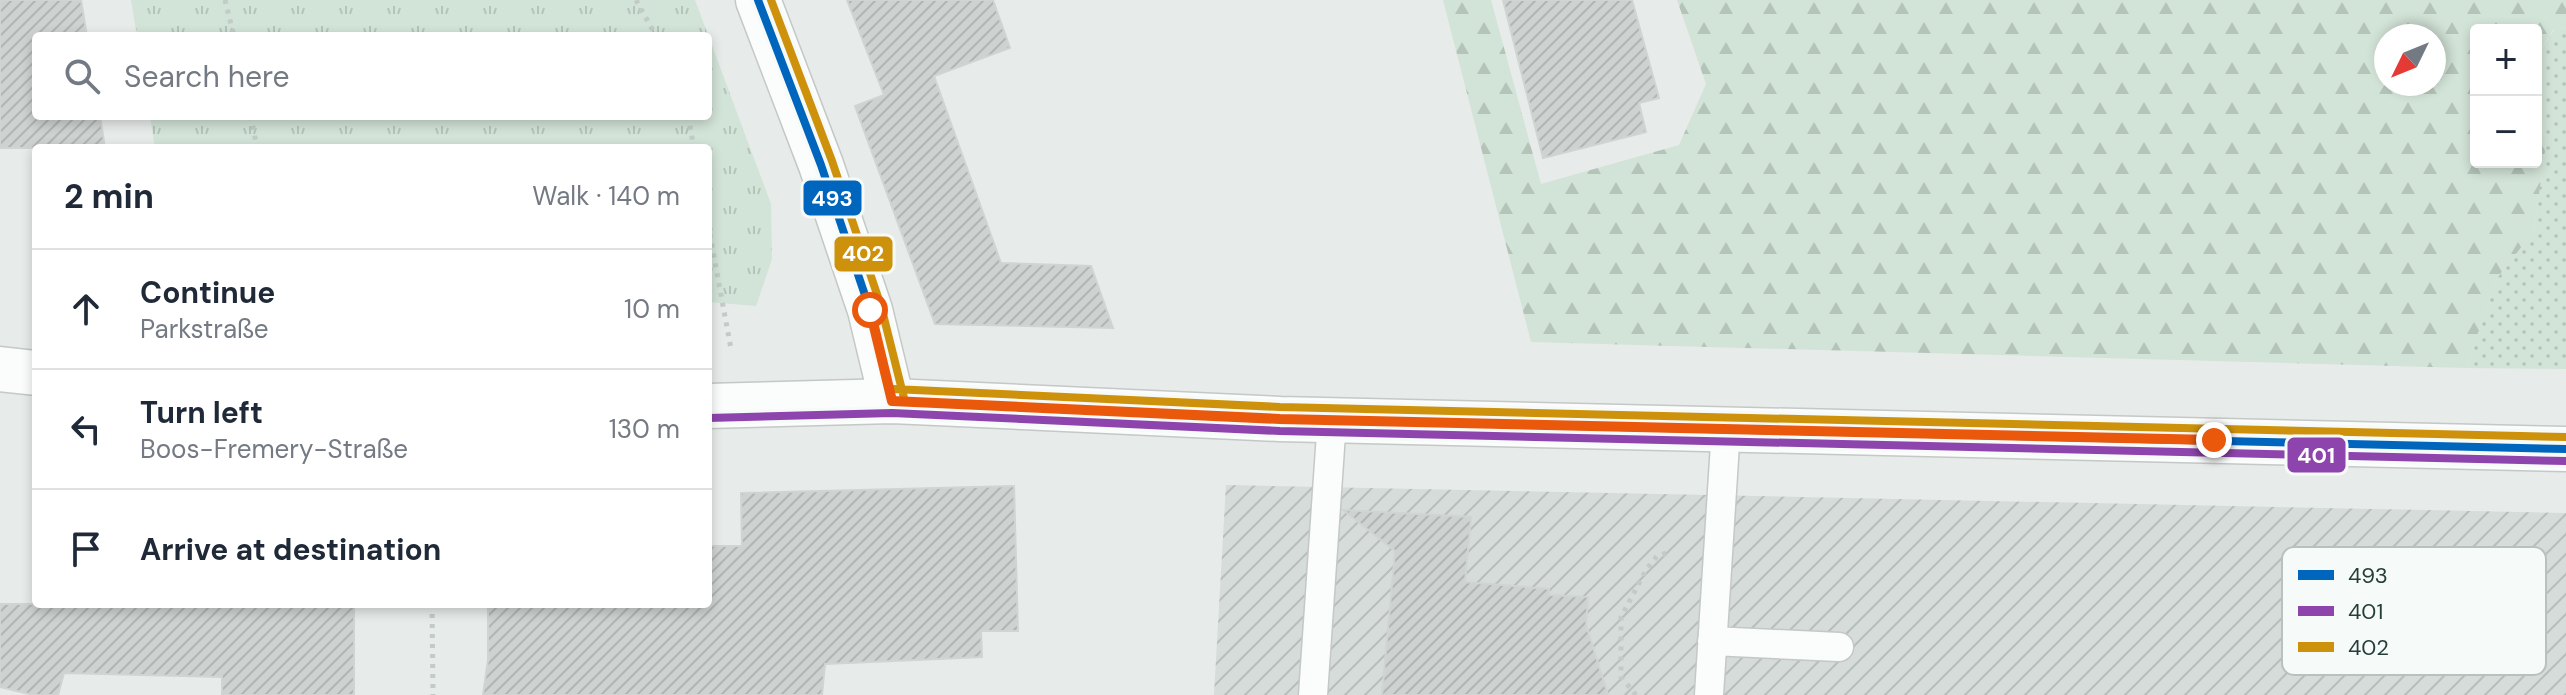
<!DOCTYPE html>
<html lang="en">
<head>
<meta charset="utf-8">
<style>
  :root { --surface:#fff; --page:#f2f2f3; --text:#1f2937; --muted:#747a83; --line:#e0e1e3 }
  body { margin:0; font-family:"DM Sans",sans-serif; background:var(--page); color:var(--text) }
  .controls { position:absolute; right:24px; top:24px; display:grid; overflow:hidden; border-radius:8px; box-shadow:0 4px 12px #0003 }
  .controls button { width:72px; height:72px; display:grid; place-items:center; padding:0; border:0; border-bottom:2px solid var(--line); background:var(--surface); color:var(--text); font:40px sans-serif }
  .compass { position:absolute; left:2374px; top:24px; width:72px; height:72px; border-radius:50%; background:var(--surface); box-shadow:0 4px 12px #0003; rotate:227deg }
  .stop { position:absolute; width:24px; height:24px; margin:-18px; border:6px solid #ea580c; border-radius:50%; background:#fff }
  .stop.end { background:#ea580c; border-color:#fff; box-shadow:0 2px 8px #0008 }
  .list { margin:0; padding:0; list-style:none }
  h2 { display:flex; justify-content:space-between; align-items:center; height:104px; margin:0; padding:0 32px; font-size:34px }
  h2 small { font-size:26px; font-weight:400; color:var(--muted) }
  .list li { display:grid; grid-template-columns:52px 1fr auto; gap:24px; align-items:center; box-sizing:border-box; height:120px; padding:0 32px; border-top:2px solid var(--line) }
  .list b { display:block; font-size:30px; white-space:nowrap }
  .list p { margin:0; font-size:26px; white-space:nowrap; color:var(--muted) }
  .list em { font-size:26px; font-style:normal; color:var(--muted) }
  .icon { flex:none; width:44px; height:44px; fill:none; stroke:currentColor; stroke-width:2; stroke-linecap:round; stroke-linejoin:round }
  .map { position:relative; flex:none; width:2566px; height:695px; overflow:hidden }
  .search { position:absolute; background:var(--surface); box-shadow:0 4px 12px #0003; left:32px; top:32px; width:680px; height:88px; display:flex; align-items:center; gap:20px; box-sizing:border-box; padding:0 28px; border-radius:8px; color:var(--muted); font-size:30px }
  .panel { position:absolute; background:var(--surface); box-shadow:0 4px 12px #0003; left:32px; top:144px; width:680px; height:464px; border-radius:8px }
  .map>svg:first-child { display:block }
</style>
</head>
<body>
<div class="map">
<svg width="2566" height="695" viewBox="0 0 2566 695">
  <defs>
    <pattern id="industrial-furrows" width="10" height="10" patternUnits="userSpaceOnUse" patternTransform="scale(2)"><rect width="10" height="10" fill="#d5dcd9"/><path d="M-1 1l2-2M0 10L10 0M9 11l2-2" fill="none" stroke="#b7bebb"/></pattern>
    <pattern id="grass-dots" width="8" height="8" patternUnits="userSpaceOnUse" patternTransform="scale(2)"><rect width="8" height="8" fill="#d2e3d7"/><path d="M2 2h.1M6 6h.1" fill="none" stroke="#b4c4b9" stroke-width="1.8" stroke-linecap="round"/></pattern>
    <pattern id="forest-firs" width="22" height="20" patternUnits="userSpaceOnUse" patternTransform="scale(2)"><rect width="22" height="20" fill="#d2e3d7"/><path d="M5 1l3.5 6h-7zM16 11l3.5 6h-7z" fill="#b4c4b9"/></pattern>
    <pattern id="park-tufts" width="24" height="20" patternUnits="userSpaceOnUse" patternTransform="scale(2)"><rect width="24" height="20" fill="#d2e3d7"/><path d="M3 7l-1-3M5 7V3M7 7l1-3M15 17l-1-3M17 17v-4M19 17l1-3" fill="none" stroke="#b4c4b9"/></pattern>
    <pattern id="building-hatch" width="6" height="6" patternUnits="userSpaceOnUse" patternTransform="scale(2)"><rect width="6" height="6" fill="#ced3d1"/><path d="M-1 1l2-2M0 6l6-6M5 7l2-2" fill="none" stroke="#b1b6b4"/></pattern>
  </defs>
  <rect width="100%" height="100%" fill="#e7ebe9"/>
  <path fill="url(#industrial-furrows)" d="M 1226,485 L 2566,513 L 2566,695 L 1214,695 Z"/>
  <path fill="url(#grass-dots)" d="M 2566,28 L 2566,369 L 2466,368 L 2497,278 L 2534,231 L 2546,144 L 2536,84 L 2537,55 L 2554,30 Z"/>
  <path fill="url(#forest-firs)" fill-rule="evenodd" d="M 1443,0 L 1491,0 L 1541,184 L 1679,145 L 1706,84 L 1677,0 L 2566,0 L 2566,28 L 2553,30 L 2537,55 L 2536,66 L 2536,30 L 2476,30 L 2476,162 L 2536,162 L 2536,84 L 2546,144 L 2534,231 L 2497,278 L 2466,368 L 1531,342 ZM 2386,36 L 2434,36 L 2434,84 L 2386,84 Z"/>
  <path fill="url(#park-tufts)" d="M 131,0 L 695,0 L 771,204 L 772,259 L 756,306 L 708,302 L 708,148 L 155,148 L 150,116 L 708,116 L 708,36 L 137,36 Z"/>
  <path fill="url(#building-hatch)" stroke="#d0d4d2" stroke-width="2" d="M 0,0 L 81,0 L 87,36 L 36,36 L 36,116 L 100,116 L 105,148 L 0,148 Z
    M 847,0 L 993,0 L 1010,48 L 934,76 L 1001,263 L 1091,266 L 1113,328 L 935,324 L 855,106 L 884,95 Z
    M 1503,0 L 1632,0 L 1659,98 L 1639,103 L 1646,132 L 1543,158 Z
    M 1014,486 L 1018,631 L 981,631 L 982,657 L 825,664 L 822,695 L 483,695 L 488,660 L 488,604 L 708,604 L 708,546 L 742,546 L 741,493 Z
    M 1343,510 L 1471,517 L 1465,582 L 1549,589 L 1549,595 L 1588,597 L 1586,625 L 1608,695 L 1382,695 L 1395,551 Z
    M 0,604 L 354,604 L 354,695 L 222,695 L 222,677 L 64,673 L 58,695 L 33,695 L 0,687 Z"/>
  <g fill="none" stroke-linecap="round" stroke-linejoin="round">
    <g stroke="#c4c8c6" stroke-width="31">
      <path id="service" d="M 1712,641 L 1839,647
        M 1313,695 L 1332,419
        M 1709,695 L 1726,428"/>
    </g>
    <g stroke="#c4c8c6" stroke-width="47">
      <path id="minor" d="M 758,0 L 821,165 L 870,310 L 892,401"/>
    </g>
    <g stroke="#c4c8c6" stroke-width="47">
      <path id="tertiary" d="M 0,369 L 36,373
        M 708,406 L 892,401 L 1280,419 L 2566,449"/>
    </g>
    <path stroke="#c2cbc8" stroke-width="5" stroke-dasharray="4 6" stroke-linecap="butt" d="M 225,0 L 234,36
      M 636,0 L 656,36
      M 251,116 L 257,148
      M 688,116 L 694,148
      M 708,224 L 731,349
      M 432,604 L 433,695
      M 1636,695 L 1621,677 L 1621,617 L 1646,570 L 1657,556 L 1670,552"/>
    <use href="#service" stroke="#fbfcfc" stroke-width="28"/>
    <use href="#minor" stroke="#fbfcfc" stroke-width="44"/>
    <use href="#tertiary" stroke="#fbfcfc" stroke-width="44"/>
    <g stroke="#f6faf8" stroke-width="14">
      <path id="bus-1" d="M 758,0 L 821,165 L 870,310 L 892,401
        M 892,401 L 1280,419 L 2566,449"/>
    </g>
    <g stroke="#f6faf8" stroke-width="14">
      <path id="bus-2" d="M 708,418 L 892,413 L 1280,431 L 2566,461"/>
    </g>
    <g stroke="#f6faf8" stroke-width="14">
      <path id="bus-3" d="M 771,0 L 832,161 L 881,306 L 904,398
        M 893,389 L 1280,407 L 2566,437"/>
    </g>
    <use href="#bus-1" stroke="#0065bd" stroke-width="8"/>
    <use href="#bus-2" stroke="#8e44ad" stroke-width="8"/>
    <use href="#bus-3" stroke="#cd910b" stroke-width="8"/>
  </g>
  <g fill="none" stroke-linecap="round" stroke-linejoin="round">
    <path stroke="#ea580c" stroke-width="10" d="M 870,310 L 892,401 L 1280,419 L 2214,440"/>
  </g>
  <rect x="2282" y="547" width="264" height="128" rx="12" fill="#f6faf8" stroke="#b7c2be" stroke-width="2"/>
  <rect x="2298" y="570" width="36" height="10" fill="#0065bd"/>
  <rect x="2298" y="606" width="36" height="10" fill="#8e44ad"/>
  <rect x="2298" y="642" width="36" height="10" fill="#cd910b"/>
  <g font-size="22" fill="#253e38">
    <text x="2348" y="583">493</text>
    <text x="2348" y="619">401</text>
    <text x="2348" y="655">402</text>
  </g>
  <g stroke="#f6faf8" stroke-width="3">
    <rect x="802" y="179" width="61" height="38" rx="8" fill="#0065bd"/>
    <rect x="833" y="235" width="61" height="38" rx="8" fill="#cd910b"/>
    <rect x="2286" y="436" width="61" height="38" rx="8" fill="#8e44ad"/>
  </g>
  <g font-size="22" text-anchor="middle" font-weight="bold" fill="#fff">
    <text x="832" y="206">493</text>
    <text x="863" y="261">402</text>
    <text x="2316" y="463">401</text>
  </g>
</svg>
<div class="controls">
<button>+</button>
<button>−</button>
</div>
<svg class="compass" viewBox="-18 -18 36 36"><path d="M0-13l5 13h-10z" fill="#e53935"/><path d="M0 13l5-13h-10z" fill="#747a83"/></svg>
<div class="stop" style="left:870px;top:310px"></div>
<div class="stop end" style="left:2214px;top:440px"></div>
<div class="search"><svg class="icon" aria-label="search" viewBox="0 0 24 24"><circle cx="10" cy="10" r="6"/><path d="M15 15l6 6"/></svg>Search here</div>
<section class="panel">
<h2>2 min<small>Walk · 140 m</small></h2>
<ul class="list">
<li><svg class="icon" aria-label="ahead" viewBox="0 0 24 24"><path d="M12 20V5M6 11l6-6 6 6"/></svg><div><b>Continue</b><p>Parkstraße</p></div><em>10 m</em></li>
<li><svg class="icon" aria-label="left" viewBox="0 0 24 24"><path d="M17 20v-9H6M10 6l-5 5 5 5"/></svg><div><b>Turn left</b><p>Boos-Fremery-Straße</p></div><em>130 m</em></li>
<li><svg class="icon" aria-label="arrive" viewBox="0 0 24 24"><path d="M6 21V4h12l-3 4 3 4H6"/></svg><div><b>Arrive at destination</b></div></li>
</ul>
</section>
</div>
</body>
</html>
